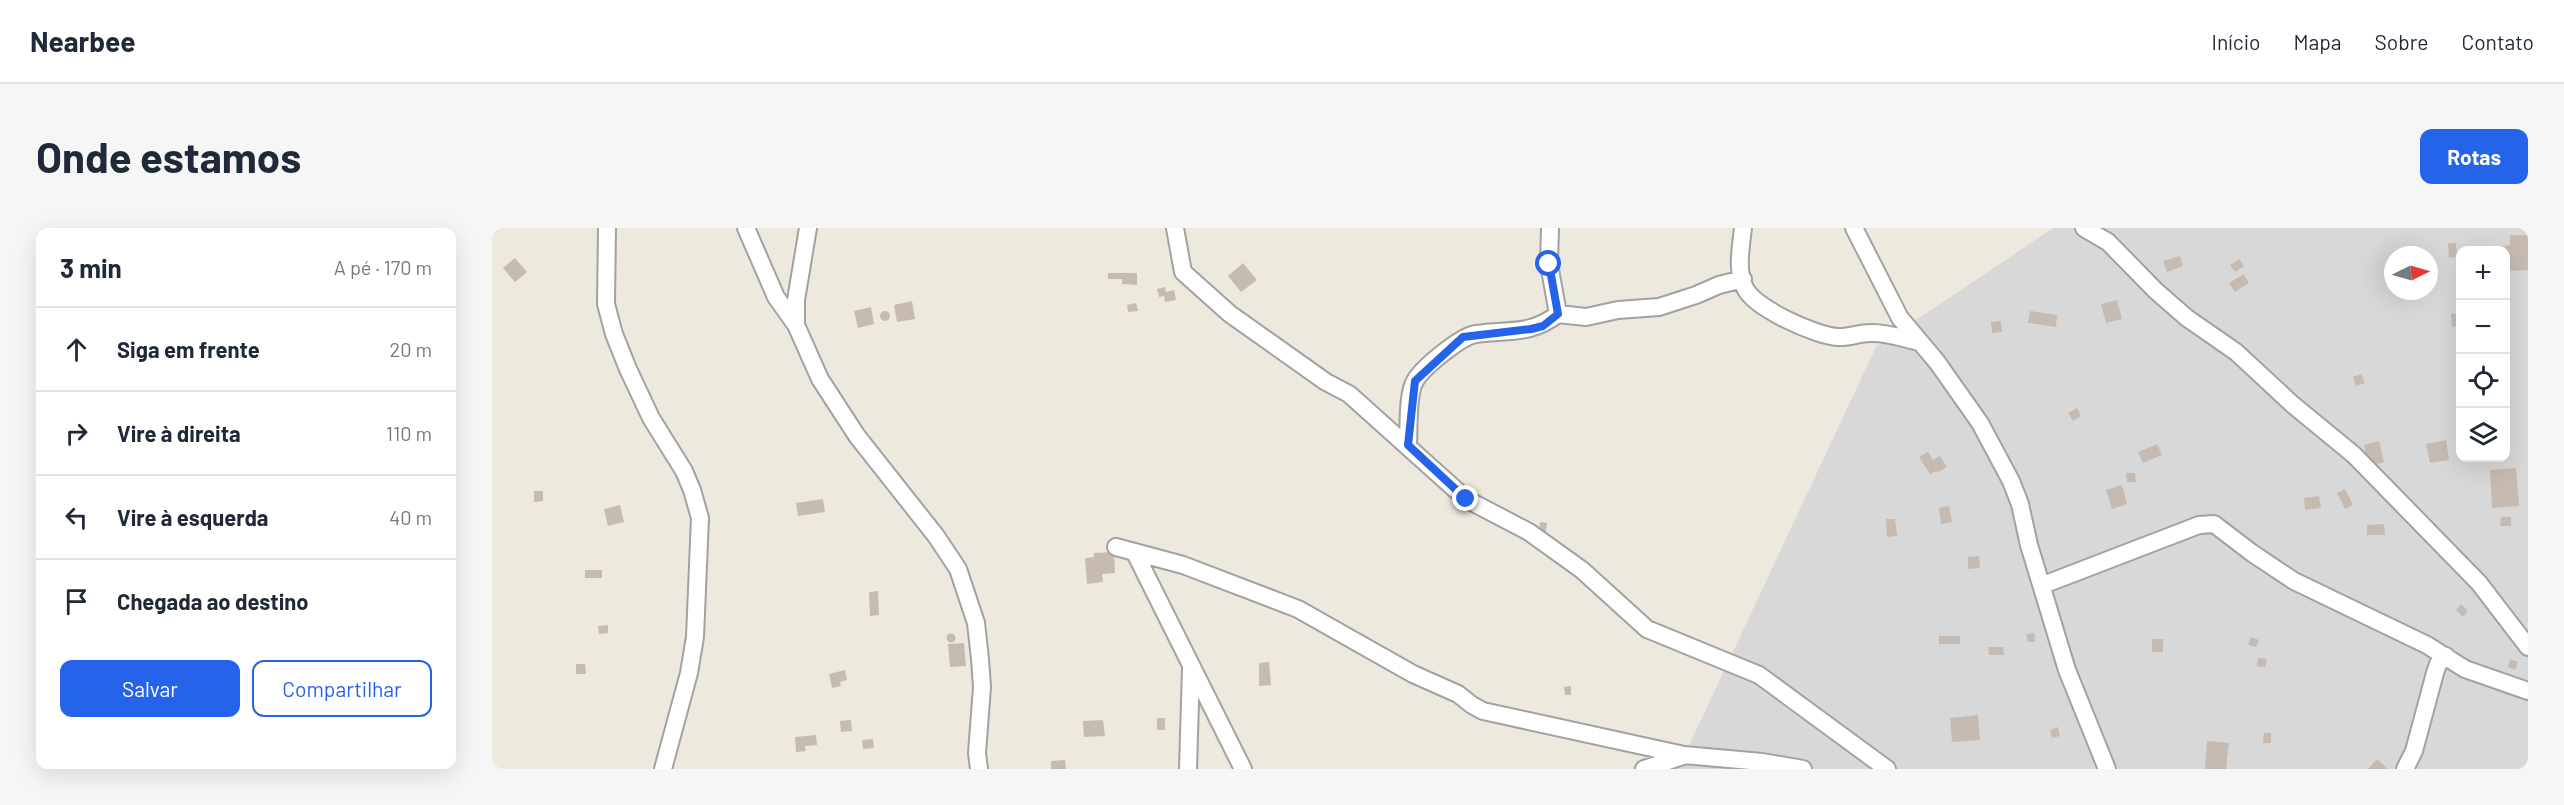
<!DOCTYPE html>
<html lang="pt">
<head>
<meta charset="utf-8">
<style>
  :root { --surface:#fff; --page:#f6f6f7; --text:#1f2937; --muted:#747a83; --line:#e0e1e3; --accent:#2563eb }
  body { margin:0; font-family:Barlow,sans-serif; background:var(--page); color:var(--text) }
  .controls { position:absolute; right:18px; top:18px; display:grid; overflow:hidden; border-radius:12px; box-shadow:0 6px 24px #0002 }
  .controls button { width:54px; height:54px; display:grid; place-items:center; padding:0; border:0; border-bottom:2px solid var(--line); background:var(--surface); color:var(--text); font:30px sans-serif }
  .compass { position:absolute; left:1892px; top:18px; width:54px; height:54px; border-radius:50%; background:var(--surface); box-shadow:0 6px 24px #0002; rotate:85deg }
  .stop { position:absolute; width:18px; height:18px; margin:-14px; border:4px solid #2563eb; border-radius:50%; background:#fff }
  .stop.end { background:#2563eb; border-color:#fff; box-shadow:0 2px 6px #0008 }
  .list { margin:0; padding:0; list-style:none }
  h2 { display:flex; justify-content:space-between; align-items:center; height:78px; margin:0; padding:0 24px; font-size:26px }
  h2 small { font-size:20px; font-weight:400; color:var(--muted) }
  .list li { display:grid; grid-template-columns:39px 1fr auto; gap:18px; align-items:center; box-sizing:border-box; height:84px; padding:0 24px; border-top:2px solid var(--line) }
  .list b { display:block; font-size:22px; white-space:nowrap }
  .list em { font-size:20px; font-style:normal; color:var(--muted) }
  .actions { display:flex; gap:12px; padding:18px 24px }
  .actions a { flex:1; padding:14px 0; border:2px solid var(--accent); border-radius:12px; text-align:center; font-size:21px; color:var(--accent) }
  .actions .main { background:var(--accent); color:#fff }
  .icon { flex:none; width:33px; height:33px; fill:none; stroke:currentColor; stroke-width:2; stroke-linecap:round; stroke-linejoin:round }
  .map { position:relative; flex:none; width:2036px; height:541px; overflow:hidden; border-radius:12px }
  header { display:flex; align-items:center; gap:36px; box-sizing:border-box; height:84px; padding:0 30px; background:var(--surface); border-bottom:2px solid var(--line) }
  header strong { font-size:28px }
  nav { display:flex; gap:33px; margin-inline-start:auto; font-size:21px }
  .intro { display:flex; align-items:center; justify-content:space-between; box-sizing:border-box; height:144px; padding:0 36px }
  h1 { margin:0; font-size:42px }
  .button { padding:15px 27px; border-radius:12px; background:var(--accent); color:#fff; font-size:21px; font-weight:700 }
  main { display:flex; gap:36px; padding:0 36px }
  aside { flex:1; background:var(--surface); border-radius:12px; box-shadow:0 6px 24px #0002 }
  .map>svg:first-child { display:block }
</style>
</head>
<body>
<header>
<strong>Nearbee</strong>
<nav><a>Início</a><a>Mapa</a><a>Sobre</a><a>Contato</a></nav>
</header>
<div class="intro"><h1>Onde estamos</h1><a class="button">Rotas</a></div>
<main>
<aside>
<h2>3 min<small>A pé · 170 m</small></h2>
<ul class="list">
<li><svg class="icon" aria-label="ahead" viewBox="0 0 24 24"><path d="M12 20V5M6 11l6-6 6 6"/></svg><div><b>Siga em frente</b></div><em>20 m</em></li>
<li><svg class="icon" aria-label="right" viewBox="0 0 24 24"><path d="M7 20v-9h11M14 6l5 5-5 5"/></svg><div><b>Vire à direita</b></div><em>110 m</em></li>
<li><svg class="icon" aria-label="left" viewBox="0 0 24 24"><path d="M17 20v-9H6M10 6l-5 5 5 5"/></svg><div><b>Vire à esquerda</b></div><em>40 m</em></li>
<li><svg class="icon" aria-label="arrive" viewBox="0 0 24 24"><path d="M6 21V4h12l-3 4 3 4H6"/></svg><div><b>Chegada ao destino</b></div></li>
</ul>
<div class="actions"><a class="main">Salvar</a><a>Compartilhar</a></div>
</aside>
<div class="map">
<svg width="2036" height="541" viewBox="0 0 2036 541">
  <rect width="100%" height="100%" fill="#ede9df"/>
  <path fill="#d9d8d8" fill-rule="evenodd" d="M 1561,0 L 2036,0 L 2036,541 L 1186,541 L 1384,119 ZM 1968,22 L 2014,22 L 2014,230 L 1968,230 ZM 1901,27 L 1937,27 L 1937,63 L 1901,63 Z"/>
  <path fill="#c5bbb3" d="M 2018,7 L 2036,7 L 2036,42 L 2014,43 L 2013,18 L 2018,17 Z
    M 1956,15 L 1964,15 L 1965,29 L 1957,30 Z
    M 1688,28 L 1691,38 L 1675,44 L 1671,33 Z
    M 23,30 L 35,44 L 23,54 L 11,40 Z
    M 1747,31 L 1752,38 L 1743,44 L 1738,37 Z
    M 751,35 L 765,52 L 749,64 L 736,48 Z
    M 616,45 L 645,45 L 645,57 L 630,56 L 630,51 L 616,51 Z
    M 1752,46 L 1757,55 L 1743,64 L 1737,55 Z
    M 673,59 L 674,64 L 682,62 L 684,72 L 673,74 L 672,68 L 667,69 L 665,61 Z
    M 1625,72 L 1630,91 L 1614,95 L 1609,76 Z
    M 420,73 L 423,91 L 405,94 L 402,77 Z
    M 644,75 L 646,83 L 636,84 L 635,77 Z
    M 379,79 L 382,96 L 366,100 L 362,83 Z
    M388 88a5 5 0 1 1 10 0a5 5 0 1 1-10 0Z
    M 1538,83 L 1565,87 L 1564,99 L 1536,95 Z
    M 1968,85 L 1968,98 L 1960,99 L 1959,86 Z
    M 1509,93 L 1510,104 L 1500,105 L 1499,94 Z
    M 1869,146 L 1873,155 L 1864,158 L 1861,149 Z
    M 1585,180 L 1589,188 L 1581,193 L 1576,185 Z
    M 1954,212 L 1957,232 L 1938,235 L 1934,216 Z
    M 1887,213 L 1892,234 L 1877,238 L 1872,217 Z
    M 1665,216 L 1670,227 L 1651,235 L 1646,224 Z
    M 1436,224 L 1441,232 L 1448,228 L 1455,239 L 1445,245 L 1444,243 L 1438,246 L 1427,229 Z
    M 2024,240 L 2027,278 L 2000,280 L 1998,242 Z
    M 1634,245 L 1643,245 L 1644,254 L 1635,254 Z
    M 1630,257 L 1635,276 L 1620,281 L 1614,262 Z
    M 1853,261 L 1861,277 L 1853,281 L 1845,265 Z
    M 42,263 L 51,263 L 51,273 L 42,274 Z
    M 1827,268 L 1829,280 L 1813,282 L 1812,270 Z
    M 331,271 L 333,284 L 306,288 L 304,275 Z
    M 128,277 L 132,294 L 116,298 L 112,281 Z
    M 1457,278 L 1460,294 L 1449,296 L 1447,280 Z
    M 2009,289 L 2019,289 L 2019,298 L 2008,298 Z
    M 1394,291 L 1403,291 L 1405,308 L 1395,309 Z
    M 1048,294 L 1055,295 L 1054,304 L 1047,303 Z
    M 1892,296 L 1893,307 L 1875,307 L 1875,297 Z
    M 622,324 L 623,345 L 610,346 L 611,354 L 595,356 L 593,330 L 602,329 L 602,325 Z
    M 1487,328 L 1488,340 L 1476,341 L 1476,329 Z
    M 93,342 L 110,342 L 110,350 L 93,350 Z
    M 386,363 L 387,387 L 378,388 L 377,364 Z
    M 1969,376 L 1976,383 L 1971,389 L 1964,382 Z
    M 116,397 L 116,405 L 107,406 L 106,398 Z
    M 1542,405 L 1543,414 L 1536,414 L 1534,406 Z
    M454.5 410a4.5 4.5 0 1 1 9 0a4.5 4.5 0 1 1-9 0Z
    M 1447,408 L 1468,408 L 1468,416 L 1447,416 Z
    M 1759,409 L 1767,412 L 1764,419 L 1756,417 Z
    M 1660,411 L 1671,411 L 1671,424 L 1660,424 Z
    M 472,415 L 474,438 L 458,439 L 456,416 Z
    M 1496,419 L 1511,419 L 1512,427 L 1497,427 Z
    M 1766,430 L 1775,431 L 1773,439 L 1765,438 Z
    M 2018,431 L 2026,434 L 2023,442 L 2016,439 Z
    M 777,434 L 779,457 L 767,458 L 767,435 Z
    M 84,436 L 93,436 L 94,446 L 84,446 Z
    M 353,442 L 355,452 L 348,454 L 349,458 L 340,460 L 337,446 Z
    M 1079,458 L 1079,467 L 1073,467 L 1072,459 Z
    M 1486,487 L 1488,512 L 1460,514 L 1458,490 Z
    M 665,490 L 673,490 L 673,502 L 665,502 Z
    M 359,492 L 360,503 L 349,504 L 348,493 Z
    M 611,492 L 613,508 L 592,509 L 591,493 Z
    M 1566,499 L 1568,508 L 1560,510 L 1558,502 Z
    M 1772,505 L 1779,505 L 1779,515 L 1771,515 Z
    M 324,507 L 325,517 L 313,518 L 314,523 L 304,524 L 303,509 Z
    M 381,511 L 382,520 L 371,521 L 370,512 Z
    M 1715,513 L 1737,515 L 1734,541 L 1713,541 Z
    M 1885,531 L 1896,541 L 1876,541 Z
    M 573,532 L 574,541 L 559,541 L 559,533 Z"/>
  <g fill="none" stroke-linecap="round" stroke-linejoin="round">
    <g stroke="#a2a2a2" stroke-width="20">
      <path id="minor" d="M 115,0 L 114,76 L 122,106 L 136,141 L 159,190 L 192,243 L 200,262 L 208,290 L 203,409 L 197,445 L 171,541
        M 254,0 L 284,69 L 304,97 L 328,151 L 365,208 L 444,308 L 466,341 L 484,395 L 488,431 L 490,459 L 485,525 L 487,541
        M 683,0 L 691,44 L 738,86 L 834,154 L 857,166 L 974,271 L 1037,304 L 1090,342 L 1155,401 L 1267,447 L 1395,541
        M 1058,0 L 1057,36 L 1066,86 L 1094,89 L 1126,82 L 1167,79 L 1204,67 L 1227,57 L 1251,51
        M 1251,0 C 1249,18 1244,43 1253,60 C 1262,80 1324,108 1346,109 C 1356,110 1367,105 1378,105 C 1394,104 1413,111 1428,114
        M 1362,0 L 1408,90 L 1445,134 L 1488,195 L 1519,253 L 1528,276 L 1537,317 L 1575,442 L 1615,541
        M 1592,0 L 1616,14 L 1664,63 L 1695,90 L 1744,124 L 1800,176 L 1862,227 L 1987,355 L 2036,419
        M 304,97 L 304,72 L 316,0
        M 916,217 C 917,201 915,166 923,153 C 930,140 969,108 984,106 C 1017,101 1037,108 1066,86
        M 624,319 L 691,337 L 806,381 L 921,446 L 966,466 L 980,477 L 991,483 L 1192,527 L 1270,534 L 1311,541
        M 643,325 L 751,541
        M 1551,357 L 1707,297 L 1722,296 L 1760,325 L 1802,353 L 1935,417 L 1973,441 L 2036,463
        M 696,541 L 699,440
        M 1152,541 L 1191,528
        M 1913,541 L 1922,523 L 1943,445 L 1946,436 L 1954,428"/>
    </g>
    <use href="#minor" stroke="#fff" stroke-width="16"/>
  </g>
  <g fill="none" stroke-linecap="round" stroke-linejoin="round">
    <path stroke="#2563eb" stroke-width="8" d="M 974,271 L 916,217 L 923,153 L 971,109 L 1039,101 L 1051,98 L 1066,86 L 1057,36"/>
  </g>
</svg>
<div class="controls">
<button>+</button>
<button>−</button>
<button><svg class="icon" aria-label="locate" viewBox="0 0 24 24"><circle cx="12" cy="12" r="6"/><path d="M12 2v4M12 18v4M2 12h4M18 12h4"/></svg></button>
<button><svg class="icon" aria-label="layers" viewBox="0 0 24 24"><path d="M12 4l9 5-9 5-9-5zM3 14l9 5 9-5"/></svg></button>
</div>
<svg class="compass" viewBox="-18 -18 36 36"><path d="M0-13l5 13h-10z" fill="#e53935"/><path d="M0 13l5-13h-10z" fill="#747a83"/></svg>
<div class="stop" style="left:1057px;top:36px"></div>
<div class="stop end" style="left:974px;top:271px"></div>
</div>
</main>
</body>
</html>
